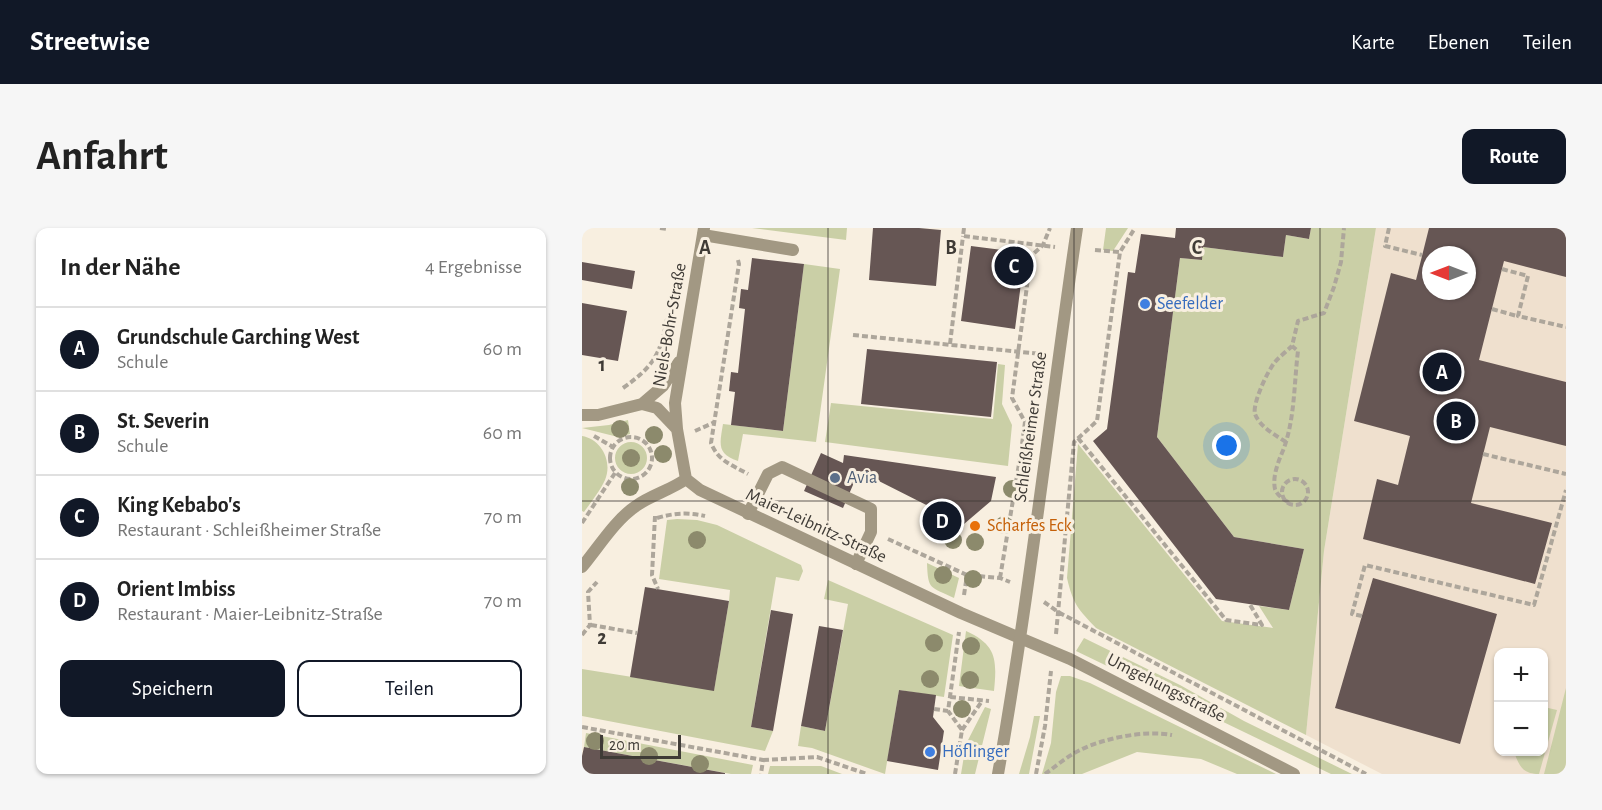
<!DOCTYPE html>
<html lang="de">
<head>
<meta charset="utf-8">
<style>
  :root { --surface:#fff; --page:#f6f6f6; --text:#222; --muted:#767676; --line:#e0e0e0; --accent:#111827 }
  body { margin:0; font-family:"Alegreya Sans",sans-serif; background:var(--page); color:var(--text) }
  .controls { position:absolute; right:18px; bottom:18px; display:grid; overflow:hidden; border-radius:12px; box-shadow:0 2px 4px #0004 }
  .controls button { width:54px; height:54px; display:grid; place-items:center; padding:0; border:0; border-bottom:2px solid var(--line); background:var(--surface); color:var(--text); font:30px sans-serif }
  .compass { position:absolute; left:840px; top:18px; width:54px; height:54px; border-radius:50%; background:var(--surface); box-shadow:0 2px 4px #0004; rotate:270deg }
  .scale { position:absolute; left:18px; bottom:15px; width:81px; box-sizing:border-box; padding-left:6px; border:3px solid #3f3b36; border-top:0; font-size:16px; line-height:21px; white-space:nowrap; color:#3f3b36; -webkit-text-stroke:4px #f8efe0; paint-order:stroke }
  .you { position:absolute; left:645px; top:218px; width:21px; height:21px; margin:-15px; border:4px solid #fff; border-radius:50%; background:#1a73e8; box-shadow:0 0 0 9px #1a73e833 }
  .badge { display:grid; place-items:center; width:39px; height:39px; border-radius:50%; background:var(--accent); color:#fff; font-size:20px; font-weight:700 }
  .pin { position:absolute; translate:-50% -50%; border:3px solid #fff; box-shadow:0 2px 6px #0006 }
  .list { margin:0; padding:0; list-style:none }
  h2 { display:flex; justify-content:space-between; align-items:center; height:78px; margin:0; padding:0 24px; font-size:26px }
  h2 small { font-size:20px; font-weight:400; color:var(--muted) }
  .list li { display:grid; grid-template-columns:39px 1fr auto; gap:18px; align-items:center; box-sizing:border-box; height:84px; padding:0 24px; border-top:2px solid var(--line) }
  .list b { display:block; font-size:22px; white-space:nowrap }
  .list p { margin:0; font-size:20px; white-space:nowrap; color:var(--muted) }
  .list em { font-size:20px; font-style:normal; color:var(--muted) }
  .actions { display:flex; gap:12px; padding:18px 24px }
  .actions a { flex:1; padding:14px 0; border:2px solid var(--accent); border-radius:12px; text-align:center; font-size:21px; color:var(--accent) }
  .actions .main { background:var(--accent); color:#fff }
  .map { position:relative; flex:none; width:984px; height:546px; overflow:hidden; border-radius:12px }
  header { display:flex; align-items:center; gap:36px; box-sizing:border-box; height:84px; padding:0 30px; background:var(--accent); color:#fff }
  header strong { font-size:28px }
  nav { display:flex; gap:33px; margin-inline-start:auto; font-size:21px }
  .intro { display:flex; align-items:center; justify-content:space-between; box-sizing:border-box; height:144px; padding:0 36px }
  h1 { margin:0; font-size:42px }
  .button { padding:15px 27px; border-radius:12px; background:var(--accent); color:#fff; font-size:21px; font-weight:700 }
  main { display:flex; gap:36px; padding:0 36px }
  aside { flex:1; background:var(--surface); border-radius:12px; box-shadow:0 2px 4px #0004 }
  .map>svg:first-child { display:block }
</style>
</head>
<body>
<header>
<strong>Streetwise</strong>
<nav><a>Karte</a><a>Ebenen</a><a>Teilen</a></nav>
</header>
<div class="intro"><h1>Anfahrt</h1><a class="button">Route</a></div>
<main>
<aside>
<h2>In der Nähe<small>4 Ergebnisse</small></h2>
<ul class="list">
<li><span class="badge">A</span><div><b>Grundschule Garching West</b><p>Schule</p></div><em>60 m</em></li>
<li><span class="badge">B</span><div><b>St. Severin</b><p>Schule</p></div><em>60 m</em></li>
<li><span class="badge">C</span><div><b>King Kebabo's</b><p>Restaurant · Schleißheimer Straße</p></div><em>70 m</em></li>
<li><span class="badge">D</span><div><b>Orient Imbiss</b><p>Restaurant · Maier-Leibnitz-Straße</p></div><em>70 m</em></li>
</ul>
<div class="actions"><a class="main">Speichern</a><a>Teilen</a></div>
</aside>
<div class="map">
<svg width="984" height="546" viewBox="0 0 984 546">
  <rect width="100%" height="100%" fill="#f8efe0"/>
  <path fill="#efe0ce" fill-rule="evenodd" d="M 794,0 L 984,0 L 984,546 L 800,546 L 724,507 L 742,323 ZM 849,27 L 885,27 L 885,63 L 849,63 ZM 916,424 L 962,424 L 962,524 L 916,524 Z"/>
  <path fill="#cacfa6" d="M 170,0 L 265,0 L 264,12 Z
    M 524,0 L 546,0 L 531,23 L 521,22 Z
    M 729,0 L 794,0 L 742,323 L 724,507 L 514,400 C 496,381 491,376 485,350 L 496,216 L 640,393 L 691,400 L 677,378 L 707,382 L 722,321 L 652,309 L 575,209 L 598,30 L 619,32 L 621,19 L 701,29 L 704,7 L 727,11 Z
    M 222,36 L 258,41 L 234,214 L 161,206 L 156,233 C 134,226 138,215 141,196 L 201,203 Z
    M 416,136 L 423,137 L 420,176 L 430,197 L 426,238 L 243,214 L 249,175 L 411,191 Z
    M 46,192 L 48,206 L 36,209 L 0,200 L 27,197 Z
    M 0,208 C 19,211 31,233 23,252 C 18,263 9,274 2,284 L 0,283 Z
    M33 230a16 16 0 1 1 32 0a16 16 0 1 1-32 0Z
    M 95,291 L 115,292 L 135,297 L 219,337 L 221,343 L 217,353 L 194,349 L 169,499 L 191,503 L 183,523 L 0,488 L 0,441 L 132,462 L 147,373 L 148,362 L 77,351 L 85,292 Z
    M 345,335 L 377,350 L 372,370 C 348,358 346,363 345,335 Z
    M 246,352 L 371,407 L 362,469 L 317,462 L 303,546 L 230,520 L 216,518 L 219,498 L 243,503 L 266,376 L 242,371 Z
    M 384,403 C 415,417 415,432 412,463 L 377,458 Z
    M 502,410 L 598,457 L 662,493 L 770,546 L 749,546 L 494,423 Z
    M 479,448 L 488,448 L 508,455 L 694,546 L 655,546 L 619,531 L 555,524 L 500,546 L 460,546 L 469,515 L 474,464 Z
    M 984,460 L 984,546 L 962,546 Z
    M 403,479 L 409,481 L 393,546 L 379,546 L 384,516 Z
    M 962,479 L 975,482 L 957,546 C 940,546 937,537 932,524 L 962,524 Z
    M 452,488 L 458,488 L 447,546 L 437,546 L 448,509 Z
    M 4,505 L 171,537 L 169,546 L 149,546 L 2,519 Z
    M 188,538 L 239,538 L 260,546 L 186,546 Z"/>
  <path fill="#665654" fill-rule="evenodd" d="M 291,0 L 337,0 L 359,2 L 354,58 L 287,52 Z
    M 594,0 L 729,0 L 727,11 L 704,7 L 701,29 L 621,19 L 620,32 L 598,30 L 575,209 L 652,309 L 722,321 L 707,382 L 634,371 L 511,213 L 525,201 L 546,44 L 553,45 L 559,6 L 593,10 Z
    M 847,0 L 984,0 L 984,49 L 922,33 L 897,132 L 984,154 L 984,218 L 908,199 L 889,275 L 970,295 L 953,356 L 781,311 L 795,251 L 816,257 L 828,208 L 772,193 L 809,45 L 834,52 ZM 849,27 L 885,27 L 885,63 L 849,63 Z
    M 389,18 L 443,25 L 433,101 L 379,93 Z
    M 170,30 L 222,36 L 201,203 L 149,197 L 153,164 L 147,163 L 149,144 L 156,145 L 163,81 L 157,80 L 159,61 L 166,62 Z
    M 0,34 L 53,43 L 50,61 L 0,52 Z
    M 0,75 L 45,83 L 36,133 L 0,127 Z
    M 285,121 L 415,134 L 409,189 L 279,176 Z
    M 239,225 L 261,235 L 262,227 L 414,249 L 409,273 L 382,296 L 277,243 L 261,280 L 222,263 Z
    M 791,350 L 915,386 L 878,516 L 753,480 Z
    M 63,359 L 147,373 L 132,463 L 48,449 Z
    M 189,382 L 211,386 L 191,503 L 169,499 Z
    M 237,398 L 261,402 L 243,503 L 219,498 Z
    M 317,462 L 354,467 L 351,489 L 362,503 L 356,542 L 305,533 Z
    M 2,519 L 143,545 L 143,546 L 0,546 L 0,528 Z"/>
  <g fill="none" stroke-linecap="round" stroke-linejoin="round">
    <path stroke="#ada69b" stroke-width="4" stroke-dasharray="6 3" stroke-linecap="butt" d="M 78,0 L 85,1
      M 382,0 L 381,8 L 473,19
      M 807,0 L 803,18 L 840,27
      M 513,22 L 538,24
      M 156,32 L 157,36 L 129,215 C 136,233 150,237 166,246
      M 920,41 L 946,48 L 936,88 L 984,99
      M 910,81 L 935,88
      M 271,107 L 459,126
      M 368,116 L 381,8
      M 41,160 C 72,138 78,127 85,91
      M 113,203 L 133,194
      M 12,208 L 31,219
      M28 230a21 21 0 1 1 42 0a21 21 0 1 1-42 0Z
      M 496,210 L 644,392 L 680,397 L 667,375
      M 704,214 C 693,207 678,199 673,186 C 670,176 686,142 693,134 C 698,128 705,123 710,118
      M 901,226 L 984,246
      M700 264a13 13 0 1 1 26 0a13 13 0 1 1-26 0Z
      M 706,274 C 701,271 695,267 693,261 C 690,248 697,232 702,220 C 713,189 712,155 716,123 L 710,118 L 716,93 L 742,85 L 752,59 L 759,34 L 762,0
      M 73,288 L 70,347 L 76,361
      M 75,290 C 92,285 106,284 123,288
      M 0,295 L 33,245
      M 306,311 L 385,347 L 418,350 L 428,354
      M 418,350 L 439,224 L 443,194 L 430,170 L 449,28 L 461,17 L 468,0
      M 382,367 L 385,347
      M 462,374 L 476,384 L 784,546
      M 780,388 L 770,386 L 783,337 L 952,377 L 984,262
      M 9,397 L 55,405
      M 474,406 L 492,214 L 515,193 L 538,24 L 553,0
      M 0,407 L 8,397 L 6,364 L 15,354
      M 368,469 L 407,473
      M 352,481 L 366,483
      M 0,499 L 181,532 L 179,546
      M 380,502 L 400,473
      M 181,532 L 235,529 L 285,546
      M 373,546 L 380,502 L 366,483 L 377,404
      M 454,546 L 463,498 L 469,443
      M 463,546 C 474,538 486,528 498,522 C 523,510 562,502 590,507"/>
    <path stroke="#a29883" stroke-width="12" d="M 121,7 L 211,22
      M 166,286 L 186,246 L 200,239 L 289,281 L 289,304 L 274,336"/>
    <path stroke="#a29883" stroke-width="12" d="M 60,176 L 81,158 L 97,134
      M 0,187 L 16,187 L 60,176 L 75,180 L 95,201 L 104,251 L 118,262 L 379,385 L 438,410
      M 95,201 L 93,175 L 122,0
      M 0,339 C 16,320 33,292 54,278 C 69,267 89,262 104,251"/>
    <path stroke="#a29883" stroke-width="12" d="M 438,410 L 488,431 L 712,546
      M 416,546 C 448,365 468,182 495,0"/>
  </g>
  <g fill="#8c8a6c">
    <circle cx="38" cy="201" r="9"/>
    <circle cx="72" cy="207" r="9"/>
    <circle cx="81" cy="226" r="9"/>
    <circle cx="49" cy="230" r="9"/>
    <circle cx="48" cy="259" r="9"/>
    <circle cx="430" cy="261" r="9"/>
    <circle cx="422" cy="297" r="9"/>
    <circle cx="115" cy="312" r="9"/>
    <circle cx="371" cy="312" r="9"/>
    <circle cx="393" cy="314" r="9"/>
    <circle cx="361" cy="347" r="9"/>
    <circle cx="391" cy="351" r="9"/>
    <circle cx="352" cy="415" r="9"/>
    <circle cx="389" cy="418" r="9"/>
    <circle cx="348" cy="451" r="9"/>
    <circle cx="388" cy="452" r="9"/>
    <circle cx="380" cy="481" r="9"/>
    <circle cx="13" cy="513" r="9"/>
    <circle cx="67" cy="528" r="9"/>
    <circle cx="118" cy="536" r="9"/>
  </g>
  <path fill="none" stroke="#3f3b36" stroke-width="1.5" stroke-opacity="0.55" d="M 246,0 L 246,546M 492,0 L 492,546M 738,0 L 738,546M 0,273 L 984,273"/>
  <g fill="#3f7fe0" stroke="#f8efe0" stroke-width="2">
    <circle cx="563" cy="76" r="6"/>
    <circle cx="348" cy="524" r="6"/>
  </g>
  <circle fill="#5c6f8a" stroke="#f8efe0" stroke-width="2" cx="253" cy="250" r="6"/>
  <circle fill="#e8710a" stroke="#f8efe0" stroke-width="2" cx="393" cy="298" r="6"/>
  <g text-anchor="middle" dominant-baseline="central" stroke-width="6" stroke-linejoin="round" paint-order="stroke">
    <g font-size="18" fill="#366cbe" stroke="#f8efe0" text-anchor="start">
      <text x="575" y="76">Seefelder</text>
      <text x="360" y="524">Höflinger</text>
    </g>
    <g font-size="18" fill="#3f3b36" stroke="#f8efe0">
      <text transform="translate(88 97) rotate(-80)">Niels-Bohr-Straße</text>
      <text transform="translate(449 199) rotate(-82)">Schleißheimer Straße</text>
      <text transform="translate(234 298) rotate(25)">Maier-Leibnitz-Straße</text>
      <text transform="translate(584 460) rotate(27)">Umgehungsstraße</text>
    </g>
    <g font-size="18" fill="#4e5e75" stroke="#f8efe0" text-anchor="start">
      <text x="265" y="250">Avia</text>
    </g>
    <g font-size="18" fill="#c56008" stroke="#f8efe0" text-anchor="start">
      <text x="405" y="298">Scharfes Eck</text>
    </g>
  </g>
  <g font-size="20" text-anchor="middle" font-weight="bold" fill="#3f3b36" stroke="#f8efe0" stroke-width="6" stroke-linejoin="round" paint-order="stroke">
    <text x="123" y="26">A</text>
    <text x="369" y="26">B</text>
    <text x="615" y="26">C</text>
    <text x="20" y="143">1</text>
    <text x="20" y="416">2</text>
  </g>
</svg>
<div class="controls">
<button>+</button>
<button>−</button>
</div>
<svg class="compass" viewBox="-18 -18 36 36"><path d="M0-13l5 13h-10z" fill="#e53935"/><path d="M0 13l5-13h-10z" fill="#767676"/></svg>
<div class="scale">20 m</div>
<div class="you"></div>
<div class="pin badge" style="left:860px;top:144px">A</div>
<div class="pin badge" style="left:874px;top:193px">B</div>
<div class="pin badge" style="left:432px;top:38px">C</div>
<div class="pin badge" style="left:360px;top:293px">D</div>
</div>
</main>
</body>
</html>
